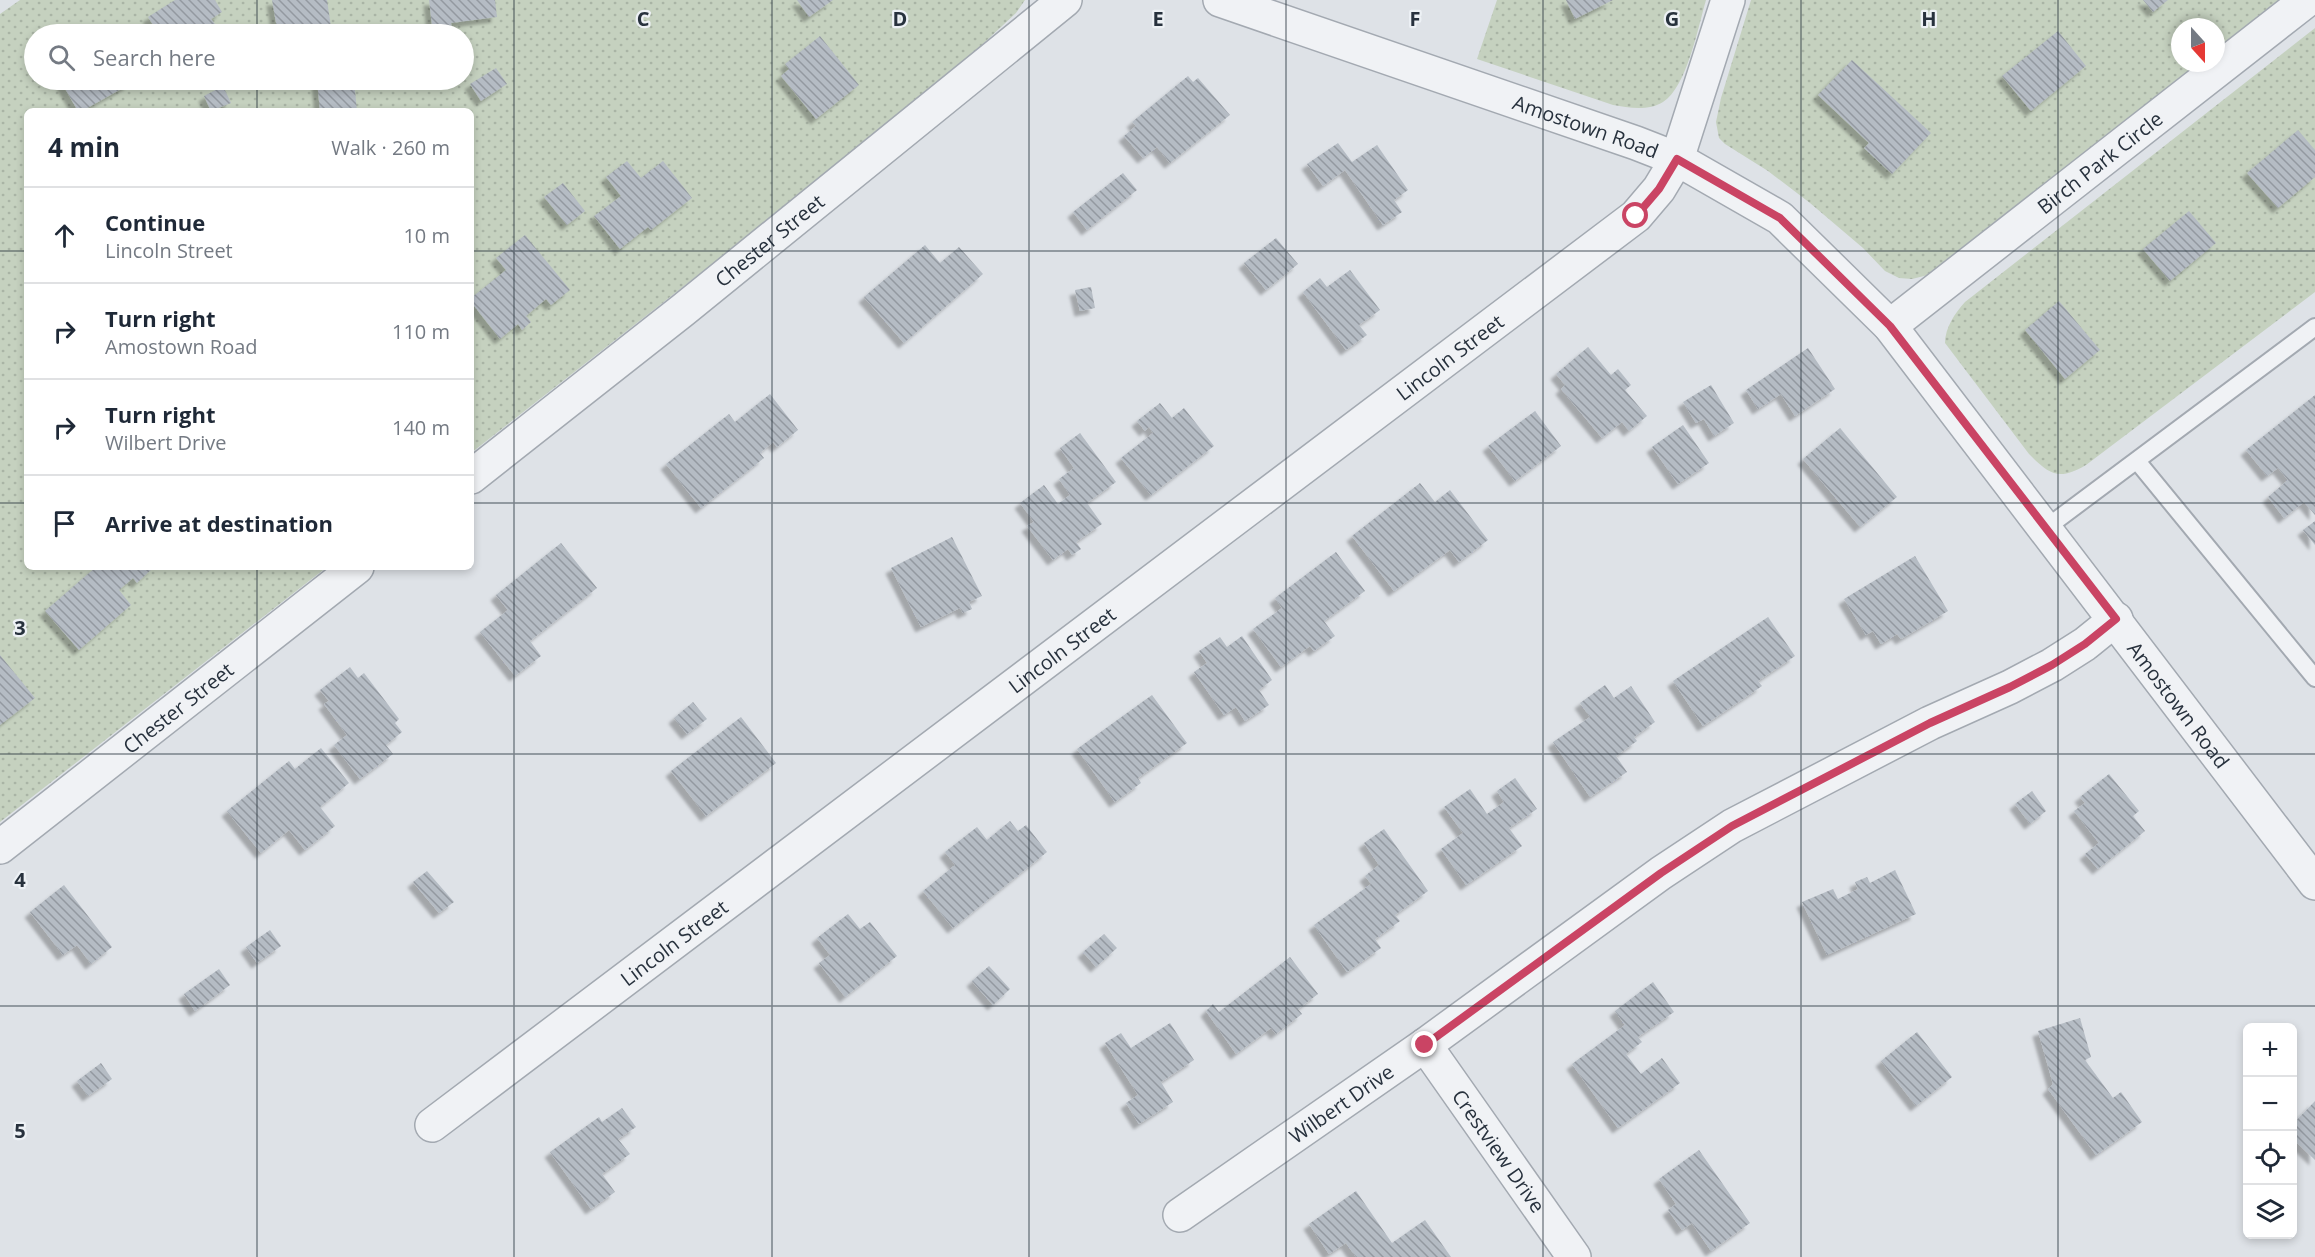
<!DOCTYPE html>
<html lang="en">
<head>
<meta charset="utf-8">
<style>
  :root { --surface:#fff; --page:#f2f2f3; --text:#1f2937; --muted:#747a83; --line:#e0e1e3 }
  body { margin:0; font-family:"Open Sans",sans-serif; background:var(--page); color:var(--text) }
  .controls { position:absolute; right:18px; bottom:18px; display:grid; overflow:hidden; border-radius:9px; box-shadow:0 3px 9px #0003 }
  .controls button { width:54px; height:54px; display:grid; place-items:center; padding:0; border:0; border-bottom:2px solid var(--line); background:var(--surface); color:var(--text); font:30px sans-serif }
  .compass { position:absolute; left:2171px; top:18px; width:54px; height:54px; border-radius:50%; background:var(--surface); box-shadow:0 3px 9px #0003; rotate:159deg }
  .stop { position:absolute; width:18px; height:18px; margin:-14px; border:4px solid #ca4464; border-radius:50%; background:#fff }
  .stop.end { background:#ca4464; border-color:#fff; box-shadow:0 2px 6px #0008 }
  .list { margin:0; padding:0; list-style:none }
  h2 { display:flex; justify-content:space-between; align-items:center; height:78px; margin:0; padding:0 24px; font-size:26px }
  h2 small { font-size:20px; font-weight:400; color:var(--muted) }
  .list li { display:grid; grid-template-columns:39px 1fr auto; gap:18px; align-items:center; box-sizing:border-box; height:96px; padding:0 24px; border-top:2px solid var(--line) }
  .list b { display:block; font-size:22px; white-space:nowrap }
  .list p { margin:0; font-size:20px; white-space:nowrap; color:var(--muted) }
  .list em { font-size:20px; font-style:normal; color:var(--muted) }
  .icon { flex:none; width:33px; height:33px; fill:none; stroke:currentColor; stroke-width:2; stroke-linecap:round; stroke-linejoin:round }
  .map { position:relative; flex:none; width:2315px; height:1257px; overflow:hidden }
  .search { position:absolute; background:var(--surface); box-shadow:0 3px 9px #0003; left:24px; top:24px; width:450px; height:66px; display:flex; align-items:center; gap:15px; box-sizing:border-box; padding:0 21px; border-radius:33px; color:var(--muted); font-size:22px }
  .panel { position:absolute; background:var(--surface); box-shadow:0 3px 9px #0003; left:24px; top:108px; width:450px; height:462px; border-radius:9px }
  .map>svg:first-child { display:block }
</style>
</head>
<body>
<div class="map">
<svg width="2315" height="1257" viewBox="0 0 2315 1257">
  <defs>
    <pattern id="grass-dots" width="8" height="8" patternUnits="userSpaceOnUse" patternTransform="scale(1.5)"><rect width="8" height="8" fill="#c5d1bf"/><path d="M2 2h.1M6 6h.1" fill="none" stroke="#a9b4a5" stroke-width="1.8" stroke-linecap="round"/></pattern>
    <pattern id="building-back-hatch" width="6" height="6" patternUnits="userSpaceOnUse" patternTransform="scale(1.5)"><rect width="6" height="6" fill="#b5bcc4"/><path d="M-1 5l2 2M0 0l6 6M5-1l2 2" fill="none" stroke="#9399a0"/></pattern>
    <filter id="shadow"><feDropShadow dx="-5.5" dy="5.5" stdDeviation="1.5" flood-color="#0004"/></filter>
  </defs>
  <rect width="100%" height="100%" fill="#dee2e7"/>
  <path fill="url(#grass-dots)" fill-rule="evenodd" d="M 20,0 L 1025,0 L 1016,13 L 971,55 L 841,163 L 471,453 L 471,111 L 27,111 L 27,567 L 327,567 L 0,822 L 0,14 ZM 34,34 L 464,34 L 464,80 L 34,80 Z
    M 1497,0 L 1706,0 C 1698,27 1687,87 1663,102 C 1649,111 1629,108 1613,105 L 1477,59 Z
    M 1751,0 L 2280,0 L 2216,50 L 2216,27 L 2180,27 L 2180,63 L 2200,63 L 1932,274 L 1912,279 L 1899,278 L 1885,271 L 1863,248 L 1810,203 L 1768,171 L 1725,144 L 1719,138 L 1716,122 L 1721,98 Z
    M 2315,28 L 2315,292 L 2086,465 C 2059,481 2050,475 2029,454 L 1945,343 C 1945,328 1955,313 1965,302 Z"/>
  <path fill="url(#building-back-hatch)" filter="url(#shadow)" d="M 175,0 L 215,0 L 222,12 L 211,19 L 215,24 L 198,34 L 159,34 L 148,17 Z
    M 272,0 L 327,0 L 331,27 L 278,34 Z
    M 429,0 L 495,0 L 497,17 L 451,23 L 453,34 L 433,34 Z
    M 797,0 L 833,0 L 809,17 Z
    M 1566,0 L 1613,0 L 1575,19 Z
    M 2143,0 L 2168,0 L 2153,12 Z
    M 2058,31 L 2086,66 L 2031,111 L 2002,76 Z
    M 820,36 L 859,85 L 816,119 L 781,76 L 789,69 L 785,64 Z
    M 1852,60 L 1931,133 L 1892,174 L 1864,148 L 1869,143 L 1818,95 Z
    M 496,68 L 507,84 L 481,101 L 470,84 Z
    M 1188,76 L 1193,82 L 1198,78 L 1230,115 L 1170,163 L 1157,147 L 1143,158 L 1124,136 L 1136,126 L 1132,122 Z
    M 60,80 L 127,80 L 130,84 L 82,111 L 78,111 Z
    M 317,80 L 354,80 L 357,111 L 320,111 Z
    M 223,86 L 231,103 L 211,111 L 204,96 Z
    M 2298,130 L 2315,150 L 2315,177 L 2278,208 L 2247,173 Z
    M 1338,143 L 1352,162 L 1377,145 L 1408,190 L 1394,200 L 1402,212 L 1383,225 L 1345,170 L 1323,186 L 1307,164 Z
    M 627,161 L 641,178 L 663,161 L 692,198 L 651,230 L 648,227 L 620,249 L 594,216 L 621,196 L 606,177 Z
    M 1123,173 L 1137,190 L 1087,230 L 1073,212 Z
    M 563,183 L 585,211 L 567,225 L 544,197 Z
    M 2189,211 L 2216,243 L 2170,281 L 2143,249 Z
    M 525,235 L 570,290 L 551,305 L 546,299 L 526,316 L 531,322 L 522,330 L 518,324 L 500,339 L 471,302 L 471,298 L 506,270 L 496,258 Z
    M 1276,238 L 1298,264 L 1266,290 L 1244,263 Z
    M 925,245 L 940,263 L 959,247 L 983,274 L 904,343 L 864,297 Z
    M 1350,270 L 1380,310 L 1359,325 L 1367,335 L 1346,350 L 1303,292 L 1320,278 L 1327,287 Z
    M 1091,287 L 1095,308 L 1080,311 L 1075,290 Z
    M 2059,301 L 2100,350 L 2065,379 L 2025,330 Z
    M 1588,347 L 1611,375 L 1618,369 L 1631,385 L 1625,390 L 1647,416 L 1629,431 L 1622,422 L 1602,438 L 1561,389 L 1565,385 L 1556,374 Z
    M 1808,348 L 1835,389 L 1795,416 L 1781,394 L 1758,409 L 1746,390 Z
    M 1711,385 L 1734,423 L 1714,436 L 1704,419 L 1696,423 L 1683,402 Z
    M 770,394 L 798,430 L 777,447 L 773,442 L 760,453 L 764,458 L 701,508 L 666,464 L 729,414 L 735,422 Z
    M 2315,395 L 2315,515 L 2304,502 L 2284,518 L 2268,497 L 2288,480 L 2278,468 L 2267,476 L 2246,450 Z
    M 1160,403 L 1172,418 L 1184,408 L 1214,446 L 1151,495 L 1121,458 L 1153,433 L 1149,427 L 1145,431 L 1137,421 Z
    M 1535,411 L 1561,446 L 1515,481 L 1488,446 Z
    M 1683,425 L 1709,463 L 1678,484 L 1652,447 Z
    M 1840,428 L 1897,497 L 1860,527 L 1803,459 Z
    M 1080,433 L 1116,482 L 1087,503 L 1102,524 L 1076,542 L 1081,549 L 1072,555 L 1068,549 L 1053,560 L 1027,526 L 1034,522 L 1020,503 L 1044,485 L 1058,504 L 1070,495 L 1059,479 L 1074,468 L 1060,448 Z
    M 1420,483 L 1435,502 L 1450,490 L 1488,540 L 1459,562 L 1450,550 L 1394,591 L 1352,536 Z
    M 2315,521 L 2315,545 L 2303,530 Z
    M 952,537 L 982,596 L 969,602 L 972,609 L 963,613 L 960,608 L 921,627 L 891,568 Z
    M 561,543 L 597,588 L 530,641 L 541,656 L 515,676 L 480,632 L 508,610 L 496,595 Z
    M 1336,552 L 1365,591 L 1324,621 L 1335,636 L 1314,651 L 1310,646 L 1281,667 L 1253,629 L 1282,608 L 1275,598 Z
    M 1915,556 L 1948,611 L 1901,639 L 1897,634 L 1881,644 L 1873,631 L 1866,635 L 1844,599 Z
    M 96,567 L 154,567 L 137,583 L 133,578 L 119,590 L 131,605 L 79,650 L 45,611 Z
    M 1768,617 L 1795,656 L 1758,681 L 1762,686 L 1703,726 L 1673,681 Z
    M 1242,636 L 1272,680 L 1259,690 L 1269,705 L 1245,721 L 1236,707 L 1224,715 L 1194,672 L 1207,663 L 1199,651 L 1220,637 L 1227,647 Z
    M 0,655 L 35,698 L 0,725 Z
    M 350,667 L 358,678 L 364,673 L 399,719 L 395,723 L 402,732 L 386,745 L 393,754 L 360,779 L 334,745 L 347,735 L 324,704 L 329,701 L 320,690 Z
    M 1605,685 L 1614,698 L 1631,686 L 1655,722 L 1634,737 L 1637,741 L 1616,756 L 1627,772 L 1590,797 L 1553,742 L 1590,717 L 1580,703 Z
    M 1152,695 L 1187,743 L 1138,778 L 1141,783 L 1115,802 L 1077,749 Z
    M 693,702 L 707,719 L 687,734 L 674,718 Z
    M 741,717 L 776,763 L 706,816 L 671,771 Z
    M 321,748 L 349,783 L 320,807 L 335,826 L 305,850 L 289,830 L 261,853 L 227,811 L 289,761 L 295,769 Z
    M 2109,774 L 2139,811 L 2133,816 L 2145,831 L 2098,869 L 2085,854 L 2099,843 L 2074,811 L 2085,803 L 2080,797 Z
    M 1515,778 L 1537,809 L 1509,828 L 1522,846 L 1466,885 L 1441,849 L 1463,833 L 1444,807 L 1470,789 L 1487,814 L 1504,802 L 1497,791 Z
    M 2032,791 L 2046,811 L 2030,824 L 2015,804 Z
    M 1010,821 L 1018,831 L 1026,825 L 1047,852 L 953,928 L 923,891 L 955,865 L 945,852 L 977,827 L 987,840 Z
    M 1384,829 L 1428,891 L 1395,915 L 1400,921 L 1375,939 L 1381,948 L 1347,972 L 1314,925 L 1371,884 L 1365,876 L 1379,865 L 1364,843 Z
    M 1895,870 L 1916,914 L 1827,955 L 1802,902 L 1833,889 L 1838,899 L 1858,889 L 1855,882 L 1867,877 L 1870,883 Z
    M 427,871 L 454,902 L 439,913 L 413,882 Z
    M 64,885 L 112,947 L 91,964 L 77,945 L 63,955 L 30,912 Z
    M 848,914 L 860,929 L 870,922 L 897,956 L 845,997 L 819,963 L 830,955 L 817,938 Z
    M 270,930 L 281,946 L 257,963 L 246,947 Z
    M 1104,934 L 1117,948 L 1096,967 L 1083,952 Z
    M 1290,957 L 1318,994 L 1298,1009 L 1302,1014 L 1276,1034 L 1271,1028 L 1236,1054 L 1206,1011 L 1213,1004 L 1219,1012 Z
    M 989,966 L 1010,989 L 993,1005 L 972,981 Z
    M 219,969 L 230,985 L 195,1011 L 184,994 Z
    M 1653,982 L 1674,1012 L 1638,1037 L 1642,1042 L 1626,1054 L 1641,1074 L 1662,1058 L 1680,1083 L 1618,1128 L 1572,1064 L 1625,1025 L 1615,1011 Z
    M 2080,1018 L 2091,1057 L 2085,1060 L 2113,1098 L 2121,1092 L 2142,1122 L 2096,1155 L 2048,1089 L 2053,1084 L 2038,1031 Z
    M 1170,1023 L 1194,1060 L 1161,1082 L 1173,1102 L 1139,1124 L 1126,1103 L 1138,1095 L 1105,1043 L 1121,1033 L 1131,1048 Z
    M 1917,1032 L 1952,1077 L 1916,1106 L 1881,1061 Z
    M 101,1063 L 112,1079 L 88,1096 L 77,1081 Z
    M 2315,1101 L 2315,1160 L 2292,1138 L 2292,1125 Z
    M 622,1108 L 636,1127 L 618,1139 L 630,1154 L 602,1174 L 615,1192 L 591,1209 L 550,1152 L 599,1117 L 602,1122 Z
    M 1699,1150 L 1750,1223 L 1711,1251 L 1692,1223 L 1682,1230 L 1668,1210 L 1676,1204 L 1659,1179 Z
    M 1356,1191 L 1392,1243 L 1425,1220 L 1451,1257 L 1356,1257 L 1346,1243 L 1329,1254 L 1309,1224 Z"/>
  <g fill="none" stroke-linecap="round" stroke-linejoin="round">
    <g stroke="#a3a9b1" stroke-width="20">
      <path id="service" d="M 2137,461 L 2315,678
        M 2046,528 L 2315,327"/>
    </g>
    <g stroke="#a3a9b1" stroke-width="36">
      <g id="minor">
        <path id="s1" d="M 1890,326 L 2307,0"/>
        <path id="s2" d="M 471,477 L 683,310 L 1065,0"/>
        <path id="s3" d="M 0,847 L 357,567"/>
        <path id="s4" d="M 1425,1045 L 1574,1257"/>
        <path id="s5" d="M 432,1125 L 1636,216 L 1659,189 L 1677,159 L 1728,0"/>
        <path id="s6" d="M 1180,1215 L 1425,1045 L 1661,873 L 1732,826 L 1930,723 L 2010,687 L 2052,665 L 2085,644 L 2116,619"/>
      </g>
    </g>
    <g stroke="#a3a9b1" stroke-width="36">
      <g id="tertiary">
        <path id="s7" d="M 1220,0 L 1636,143 L 1677,159 L 1780,218 L 1890,326 L 2315,883"/>
      </g>
    </g>
    <use href="#service" stroke="#f0f2f5" stroke-width="16"/>
    <use href="#minor" stroke="#f0f2f5" stroke-width="33"/>
    <use href="#tertiary" stroke="#f0f2f5" stroke-width="33"/>
  </g>
  <g fill="none" stroke-linecap="round" stroke-linejoin="round">
    <path stroke="#ca4464" stroke-width="8" d="M 1425,1045 L 1661,873 L 1732,826 L 1930,723 L 2010,687 L 2052,665 L 2085,644 L 2116,619 L 1890,326 L 1780,218 L 1677,159 L 1659,189 L 1636,216"/>
  </g>
  <path fill="none" stroke="#27313d" stroke-width="1.5" stroke-opacity="0.55" d="M 257,0 L 257,34M 514,0 L 514,1257M 772,0 L 772,1257M 1029,0 L 1029,1257M 1286,0 L 1286,1257M 1543,0 L 1543,1257M 1801,0 L 1801,1257M 2058,0 L 2058,1257M 257,80 L 257,111M 0,251 L 27,251M 471,251 L 2315,251M 0,503 L 27,503M 471,503 L 2315,503M 257,567 L 257,1257M 0,754 L 2315,754M 0,1006 L 2315,1006"/>
  <g text-anchor="middle" dominant-baseline="central" stroke-width="4.5" stroke-linejoin="round" paint-order="stroke">
    <g font-size="20" fill="#27313d" stroke="#edf1f5">
      <text stroke="none"><textPath href="#s7" startOffset="387">Amostown Road</textPath></text>
      <text stroke="none"><textPath href="#s1" startOffset="266">Birch Park Circle</textPath></text>
      <text stroke="none"><textPath href="#s2" startOffset="381">Chester Street</textPath></text>
      <text stroke="none"><textPath href="#s5" startOffset="1275">Lincoln Street</textPath></text>
      <text stroke="none"><textPath href="#s5" startOffset="789">Lincoln Street</textPath></text>
      <text stroke="none"><textPath href="#s7" startOffset="1233">Amostown Road</textPath></text>
      <text stroke="none"><textPath href="#s3" startOffset="226">Chester Street</textPath></text>
      <text stroke="none"><textPath href="#s5" startOffset="303">Lincoln Street</textPath></text>
      <text stroke="none"><textPath href="#s6" startOffset="196">Wilbert Drive</textPath></text>
      <text stroke="none"><textPath href="#s4" startOffset="129">Crestview Drive</textPath></text>
    </g>
  </g>
  <g font-size="20" text-anchor="middle" font-weight="bold" fill="#27313d" stroke="#edf1f5" stroke-width="4.5" stroke-linejoin="round" paint-order="stroke">
    <text x="643" y="26">C</text>
    <text x="900" y="26">D</text>
    <text x="1158" y="26">E</text>
    <text x="1415" y="26">F</text>
    <text x="1672" y="26">G</text>
    <text x="1929" y="26">H</text>
    <text x="20" y="635">3</text>
    <text x="20" y="887">4</text>
    <text x="20" y="1138">5</text>
  </g>
</svg>
<div class="controls">
<button>+</button>
<button>−</button>
<button><svg class="icon" aria-label="locate" viewBox="0 0 24 24"><circle cx="12" cy="12" r="6"/><path d="M12 2v4M12 18v4M2 12h4M18 12h4"/></svg></button>
<button><svg class="icon" aria-label="layers" viewBox="0 0 24 24"><path d="M12 4l9 5-9 5-9-5zM3 14l9 5 9-5"/></svg></button>
</div>
<svg class="compass" viewBox="-18 -18 36 36"><path d="M0-13l5 13h-10z" fill="#e53935"/><path d="M0 13l5-13h-10z" fill="#747a83"/></svg>
<div class="stop" style="left:1636px;top:216px"></div>
<div class="stop end" style="left:1425px;top:1045px"></div>
<div class="search"><svg class="icon" aria-label="search" viewBox="0 0 24 24"><circle cx="10" cy="10" r="6"/><path d="M15 15l6 6"/></svg>Search here</div>
<section class="panel">
<h2>4 min<small>Walk · 260 m</small></h2>
<ul class="list">
<li><svg class="icon" aria-label="ahead" viewBox="0 0 24 24"><path d="M12 20V5M6 11l6-6 6 6"/></svg><div><b>Continue</b><p>Lincoln Street</p></div><em>10 m</em></li>
<li><svg class="icon" aria-label="right" viewBox="0 0 24 24"><path d="M7 20v-9h11M14 6l5 5-5 5"/></svg><div><b>Turn right</b><p>Amostown Road</p></div><em>110 m</em></li>
<li><svg class="icon" aria-label="right" viewBox="0 0 24 24"><path d="M7 20v-9h11M14 6l5 5-5 5"/></svg><div><b>Turn right</b><p>Wilbert Drive</p></div><em>140 m</em></li>
<li><svg class="icon" aria-label="arrive" viewBox="0 0 24 24"><path d="M6 21V4h12l-3 4 3 4H6"/></svg><div><b>Arrive at destination</b></div></li>
</ul>
</section>
</div>
</body>
</html>
